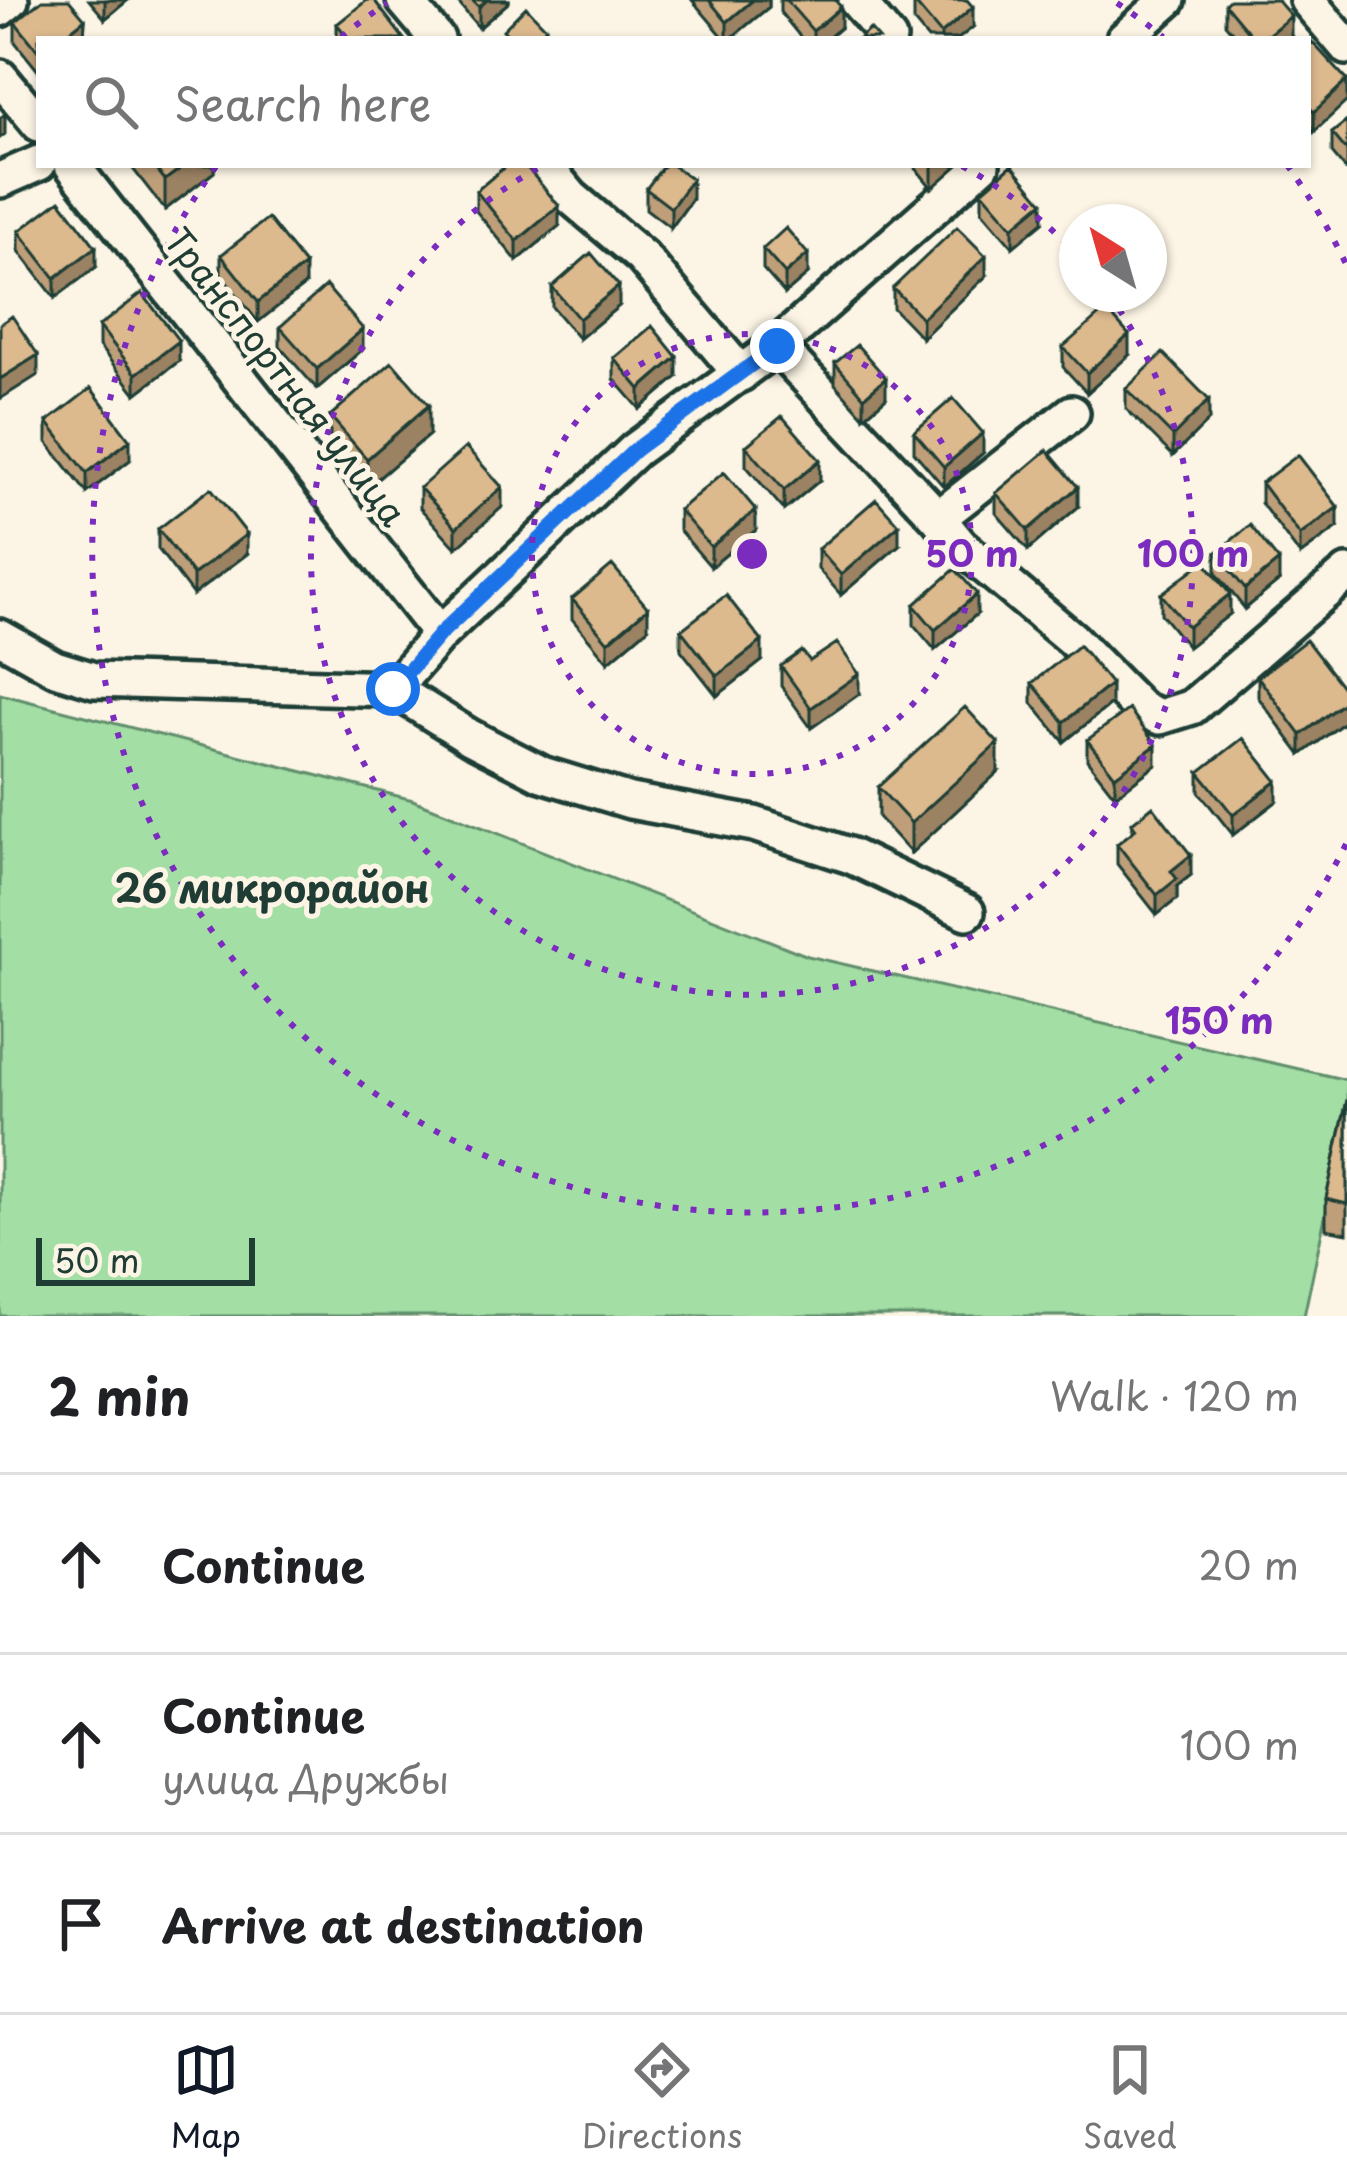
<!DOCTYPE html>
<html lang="en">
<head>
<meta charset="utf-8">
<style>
  :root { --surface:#fff; --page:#f6f6f6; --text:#202124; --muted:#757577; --line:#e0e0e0; --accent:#111827 }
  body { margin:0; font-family:"Playpen Sans",sans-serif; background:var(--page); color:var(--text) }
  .compass { position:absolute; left:1059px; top:204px; width:108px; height:108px; border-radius:50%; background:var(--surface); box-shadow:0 3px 9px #0004; rotate:323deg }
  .scale { position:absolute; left:36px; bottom:30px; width:219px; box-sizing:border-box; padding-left:12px; border:6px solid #1f3d34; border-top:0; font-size:33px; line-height:42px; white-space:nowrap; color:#1f3d34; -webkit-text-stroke:9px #fcf5e5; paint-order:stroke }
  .stop { position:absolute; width:36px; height:36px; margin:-27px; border:9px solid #1a73e8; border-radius:50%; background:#fff }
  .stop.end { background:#1a73e8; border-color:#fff; box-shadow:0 3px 12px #0008 }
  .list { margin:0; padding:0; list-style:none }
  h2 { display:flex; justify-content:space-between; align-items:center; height:156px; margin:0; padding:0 48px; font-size:51px }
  h2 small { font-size:39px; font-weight:400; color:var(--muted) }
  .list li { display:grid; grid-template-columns:78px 1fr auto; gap:36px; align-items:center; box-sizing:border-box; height:180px; padding:0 48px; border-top:3px solid var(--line) }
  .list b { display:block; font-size:45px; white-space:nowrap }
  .list p { margin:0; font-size:39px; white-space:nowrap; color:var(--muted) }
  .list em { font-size:39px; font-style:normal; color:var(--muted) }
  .icon { flex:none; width:66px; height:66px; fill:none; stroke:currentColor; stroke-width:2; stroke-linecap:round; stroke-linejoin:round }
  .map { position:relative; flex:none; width:1347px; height:1316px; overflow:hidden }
  .search { position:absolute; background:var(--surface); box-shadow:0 3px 9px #0004; left:36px; right:36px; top:36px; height:132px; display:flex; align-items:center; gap:30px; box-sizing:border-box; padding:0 42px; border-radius:0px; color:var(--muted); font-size:45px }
  .sheet { height:696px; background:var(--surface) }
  nav { display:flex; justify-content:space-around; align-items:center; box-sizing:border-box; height:168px; border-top:3px solid var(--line); background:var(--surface); font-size:33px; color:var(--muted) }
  nav a { display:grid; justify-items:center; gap:6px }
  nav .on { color:var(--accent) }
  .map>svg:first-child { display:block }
</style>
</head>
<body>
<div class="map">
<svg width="1347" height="1316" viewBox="0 0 1347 1316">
  <rect width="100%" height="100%" fill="#fcf5e5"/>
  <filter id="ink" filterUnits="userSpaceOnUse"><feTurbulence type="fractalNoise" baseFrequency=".00833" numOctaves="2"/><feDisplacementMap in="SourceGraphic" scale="24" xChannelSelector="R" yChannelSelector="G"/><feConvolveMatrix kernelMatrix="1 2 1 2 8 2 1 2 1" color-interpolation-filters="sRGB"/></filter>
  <g filter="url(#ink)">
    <path fill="#a3dea4" stroke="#618e6c" stroke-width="3" d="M 0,694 L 413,800 L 808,956 L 1347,1080 L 1347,1113 L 1304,1316 L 0,1316 Z"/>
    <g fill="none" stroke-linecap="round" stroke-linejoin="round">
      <g stroke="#1f3d34" stroke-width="42">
        <path id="minor" d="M 404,0 L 437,39
          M 856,0 L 889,39
          M 1307,0 L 1347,47
          M 0,9 L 11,0
          M 1124,39 L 1168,0
          M 0,77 L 39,124
          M 72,165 L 440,634
          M 544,165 L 571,197 L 642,257 L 741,374
          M 0,180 L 39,163
          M 777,346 L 938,518 L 960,545 L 1072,639 L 1141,709 L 1160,717 L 1192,707 L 1347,573
          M 938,518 L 1072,413
          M 0,637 L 55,668 L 94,680 L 393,689 L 440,634 L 635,450 L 777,346 L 982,165
          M 393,689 L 470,737 L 542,774 L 630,801 L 754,824 L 851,856 L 967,912"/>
      </g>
      <use href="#minor" stroke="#fcf5e5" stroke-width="33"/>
    </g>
    <path fill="#be9f7a" stroke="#1f3d34" stroke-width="3" d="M 89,0 L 128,0 L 105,19 Z
      M 456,0 L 509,0 L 509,2 L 479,28 Z
      M 692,0 L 769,0 L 769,7 L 730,39 L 725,39 Z
      M 780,0 L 835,0 L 841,27 L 827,39 L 802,39 L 780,12 Z
      M 914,2 L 973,27 L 958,39 L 928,39 L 914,22 Z
      M 1225,4 L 1291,36 L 1287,39 L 1238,39 L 1225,24 Z
      M 85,19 L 84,39 L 39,39 L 39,72 L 15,42 L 15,22 Z
      M 337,24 L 404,39 L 337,39 Z
      M 1308,46 L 1347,80 L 1314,132 L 1308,126 Z
      M 1347,121 L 1347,171 L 1332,153 L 1332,133 Z
      M 130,165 L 214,165 L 214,172 L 165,210 Z
      M 913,165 L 958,165 L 932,188 Z
      M 646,189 L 692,199 L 671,228 L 646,209 Z
      M 476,191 L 559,226 L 517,261 L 476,211 Z
      M 982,191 L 1043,222 L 1013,247 L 982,211 Z
      M 19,231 L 96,267 L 55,298 L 19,251 Z
      M 763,249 L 808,274 L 785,294 L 763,269 Z
      M 221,255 L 305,285 L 258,322 L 221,275 Z
      M 986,276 L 922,338 L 893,308 L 893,288 Z
      M 552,287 L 619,306 L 579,339 L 552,307 Z
      M 99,326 L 179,361 L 136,394 L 99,346 Z
      M 280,327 L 363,349 L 317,389 L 280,347 Z
      M 1063,347 L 1129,355 L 1087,393 L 1063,367 Z
      M 614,358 L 677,377 L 640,409 L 614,379 Z
      M 835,363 L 886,398 L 864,417 L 835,384 Z
      M 1126,389 L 1209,420 L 1173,456 L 1126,409 Z
      M 330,416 L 429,435 L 367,488 L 330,445 Z
      M 47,422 L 130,460 L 87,493 L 47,442 Z
      M 914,432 L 983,453 L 944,487 L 914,452 Z
      M 746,446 L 820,480 L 784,510 L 746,466 Z
      M 1261,483 L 1338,527 L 1300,555 L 1261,503 Z
      M 420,488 L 502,507 L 456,548 L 420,508 Z
      M 996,493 L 1078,507 L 1028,550 L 996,513 Z
      M 679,510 L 756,530 L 711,567 L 679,530 Z
      M 158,529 L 247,554 L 193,595 L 158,549 Z
      M 899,545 L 841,595 L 818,569 L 818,549 Z
      M 1216,553 L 1279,581 L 1245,609 L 1216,573 Z
      M 1161,594 L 1230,614 L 1188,647 L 1161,614 Z
      M 572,599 L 648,628 L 608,662 L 572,619 Z
      M 914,605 L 977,614 L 935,650 L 914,625 Z
      M 681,630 L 762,661 L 717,696 L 681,650 Z
      M 810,661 L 859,694 L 811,728 L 781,686 L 781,666 Z
      M 1258,677 L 1347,693 L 1347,720 L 1301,755 L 1258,697 Z
      M 1032,683 L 1111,704 L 1064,742 L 1032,703 Z
      M 1087,740 L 1156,765 L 1115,796 L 1087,760 Z
      M 998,772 L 911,853 L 878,817 L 878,787 Z
      M 1199,772 L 1277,801 L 1233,835 L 1199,792 Z
      M 1132,823 L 1191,875 L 1177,886 L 1177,899 L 1157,915 L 1117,864 L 1117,844 L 1132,833 Z
      M 1347,1100 L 1347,1233 L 1326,1229 L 1326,1199 Z"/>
    <path fill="#9b8263" stroke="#1f3d34" stroke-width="3" d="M 105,0 L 128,0 L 105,19 Z
      M 487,0 L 509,0 L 509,2 L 479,28 L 479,7 Z
      M 753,0 L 769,0 L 769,7 L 730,39 L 727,39 L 727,22 Z
      M 841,7 L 841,27 L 827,39 L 813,39 L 813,31 Z
      M 973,7 L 973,27 L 958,39 L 941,39 L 941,34 Z
      M 1291,16 L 1291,36 L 1287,39 L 1263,39 Z
      M 85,19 L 84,39 L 60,39 Z
      M 546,28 L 546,39 L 535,39 Z
      M 1347,81 L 1347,101 L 1314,132 L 1314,112 Z
      M 5,114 L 5,134 L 0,138 L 0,118 Z
      M 185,165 L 214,165 L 214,172 L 165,210 L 165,180 Z
      M 935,165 L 958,165 L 932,188 L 932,168 Z
      M 692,179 L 692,199 L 671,228 L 671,208 Z
      M 1043,202 L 1043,222 L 1013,247 L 1013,227 Z
      M 559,206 L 559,226 L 517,261 L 517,241 Z
      M 96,247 L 96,267 L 55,298 L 55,278 Z
      M 808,254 L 808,274 L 785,294 L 785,274 Z
      M 986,256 L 986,276 L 922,338 L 922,318 Z
      M 305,265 L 305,285 L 258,322 L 258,302 Z
      M 619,286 L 619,306 L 579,339 L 579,319 Z
      M 363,329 L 363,349 L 317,389 L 317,369 Z
      M 1129,335 L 1129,355 L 1087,393 L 1087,373 Z
      M 179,341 L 179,361 L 136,394 L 136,374 Z
      M 38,355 L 38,375 L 0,399 L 0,379 Z
      M 677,357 L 677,377 L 640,409 L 640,389 Z
      M 886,378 L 886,398 L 864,417 L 864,397 Z
      M 1209,400 L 1209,420 L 1173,456 L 1173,436 Z
      M 429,405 L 429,435 L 367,488 L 367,459 Z
      M 983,433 L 983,453 L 944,487 L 944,467 Z
      M 130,440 L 130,460 L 87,493 L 87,473 Z
      M 820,460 L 820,480 L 784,510 L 784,490 Z
      M 502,487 L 502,507 L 456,548 L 456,528 Z
      M 1078,487 L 1078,507 L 1028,550 L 1028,530 Z
      M 1338,507 L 1338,527 L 1300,555 L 1300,535 Z
      M 756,510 L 756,530 L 711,567 L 711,547 Z
      M 899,525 L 899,545 L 841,595 L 841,575 Z
      M 247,534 L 247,554 L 193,595 L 193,575 Z
      M 1279,561 L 1279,581 L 1245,609 L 1245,589 Z
      M 977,594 L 977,614 L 935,650 L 935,630 Z
      M 1230,594 L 1230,614 L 1188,647 L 1188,627 Z
      M 648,608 L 648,628 L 608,662 L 608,642 Z
      M 762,641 L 762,661 L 717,696 L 717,676 Z
      M 859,674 L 859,694 L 811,728 L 811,708 Z
      M 1111,684 L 1111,704 L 1064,742 L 1064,722 Z
      M 1347,700 L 1347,720 L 1301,755 L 1301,735 Z
      M 998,743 L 998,772 L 911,853 L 911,823 Z
      M 1156,745 L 1156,765 L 1115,796 L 1115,776 Z
      M 1277,781 L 1277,801 L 1233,835 L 1233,815 Z
      M 1191,855 L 1191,875 L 1177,886 L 1177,899 L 1157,915 L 1157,895 L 1171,871 Z"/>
    <path fill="#ddb98e" stroke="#1f3d34" stroke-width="3" d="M 42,0 L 69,0 L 85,19 L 60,39 L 39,39 L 39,52 L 15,22 Z
      M 367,0 L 374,0 L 404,39 L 349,39 L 337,24 Z
      M 472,0 L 487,0 L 479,7 Z
      M 709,0 L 753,0 L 727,22 Z
      M 786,0 L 835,0 L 841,7 L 813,31 Z
      M 917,0 L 967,0 L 973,7 L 941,34 L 914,2 Z
      M 1229,0 L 1277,0 L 1291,16 L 1263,39 L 1254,39 L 1225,4 Z
      M 526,7 L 546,28 L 535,39 L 512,39 L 503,30 Z
      M 870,29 L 879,39 L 859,39 Z
      M 1312,42 L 1347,80 L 1314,112 L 1308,106 L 1308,46 Z
      M 1347,121 L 1347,151 L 1332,133 Z
      M 153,165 L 185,165 L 165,180 Z
      M 507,165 L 525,165 L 559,206 L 517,241 L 476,191 Z
      M 664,165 L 672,165 L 692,179 L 671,208 L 646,189 Z
      M 1012,165 L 1043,202 L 1013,227 L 982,191 Z
      M 60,200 L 96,247 L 55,278 L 19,231 Z
      M 268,218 L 305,265 L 258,302 L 221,255 Z
      M 957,227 L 986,256 L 922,318 L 893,288 Z
      M 786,228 L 808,254 L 785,274 L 763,249 Z
      M 591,253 L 619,286 L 579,319 L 552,287 Z
      M 326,286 L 363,329 L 317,369 L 280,327 Z
      M 142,293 L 179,341 L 136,374 L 99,326 Z
      M 1106,309 L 1129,335 L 1087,373 L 1063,347 Z
      M 12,316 L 38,355 L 0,379 L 0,324 Z
      M 652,326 L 677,357 L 640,389 L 614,358 Z
      M 857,345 L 886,378 L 864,397 L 835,363 Z
      M 1163,353 L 1209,400 L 1173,436 L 1126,389 Z
      M 392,362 L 429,405 L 367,459 L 330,416 Z
      M 91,388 L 130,440 L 87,473 L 47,422 Z
      M 953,398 L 983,433 L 944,467 L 914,432 Z
      M 782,416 L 820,460 L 784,490 L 746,446 Z
      M 466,447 L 502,487 L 456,528 L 420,488 Z
      M 1047,450 L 1078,487 L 1028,530 L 996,493 Z
      M 1298,455 L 1338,507 L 1300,535 L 1261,483 Z
      M 724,472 L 756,510 L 711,547 L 679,510 Z
      M 211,488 L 247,534 L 193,575 L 158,529 Z
      M 876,499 L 899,525 L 841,575 L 818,549 Z
      M 1250,525 L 1279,561 L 1245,589 L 1216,553 Z
      M 1204,561 L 1230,594 L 1188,627 L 1161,594 Z
      M 612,565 L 648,608 L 608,642 L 572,599 Z
      M 955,569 L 977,594 L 935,630 L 914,605 Z
      M 726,595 L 762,641 L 717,676 L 681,630 Z
      M 1306,640 L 1347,693 L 1347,700 L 1301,735 L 1258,677 Z
      M 837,643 L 859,674 L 811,708 L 781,666 L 802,651 L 810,661 Z
      M 1079,645 L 1111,684 L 1064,722 L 1032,683 Z
      M 965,707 L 998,743 L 911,823 L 878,787 Z
      M 1129,709 L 1156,745 L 1115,776 L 1087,740 Z
      M 1243,738 L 1277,781 L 1233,815 L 1199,772 Z
      M 1153,806 L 1191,855 L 1171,871 L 1177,879 L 1157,895 L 1117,844 L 1136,829 L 1132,823 Z
      M 1347,1100 L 1347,1204 L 1326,1199 Z"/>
  </g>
  <g fill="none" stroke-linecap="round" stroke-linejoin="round" filter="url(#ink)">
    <path stroke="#1a73e8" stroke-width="15" d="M 393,689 L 440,634 L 635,450 L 777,346"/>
  </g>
  <g fill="none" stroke="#7b2cbf" stroke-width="6" stroke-dasharray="6 12">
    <circle cx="752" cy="554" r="220"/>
    <path d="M962 166A441 441 0 0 1 1075 253M1109 295A441 441 0 1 1 542 166"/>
    <path d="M1346 844A661 661 0 1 1 217 165M341 37A661 661 0 0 1 387 3M1117 3A661 661 0 0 1 1163 37M1287 165A661 661 0 0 1 1346 264"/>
  </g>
  <g text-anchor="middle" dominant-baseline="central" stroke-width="10" stroke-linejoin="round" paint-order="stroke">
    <g font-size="36" fill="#1f3d34" stroke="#fcf5e5">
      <text transform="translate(287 376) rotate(52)">Транспортная улица</text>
    </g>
    <g font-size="39" font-weight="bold" fill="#1f3d34" stroke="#fcf5e5">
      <text x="272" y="886">26 микрорайон</text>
    </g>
  </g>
  <circle cx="752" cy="554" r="18" fill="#7b2cbf" stroke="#fcf5e5" stroke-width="6"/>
  <g font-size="36" text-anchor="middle" font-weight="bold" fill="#7b2cbf" stroke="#fcf5e5" stroke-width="10" stroke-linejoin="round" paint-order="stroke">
    <text x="972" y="567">50 m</text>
    <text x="1193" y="567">100 m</text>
    <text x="1219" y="1034">150 m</text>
  </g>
</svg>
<svg class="compass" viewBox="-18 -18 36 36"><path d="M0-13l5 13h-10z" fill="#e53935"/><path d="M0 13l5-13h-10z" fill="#757577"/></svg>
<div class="scale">50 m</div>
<div class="stop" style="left:393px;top:689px"></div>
<div class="stop end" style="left:777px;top:346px"></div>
<div class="search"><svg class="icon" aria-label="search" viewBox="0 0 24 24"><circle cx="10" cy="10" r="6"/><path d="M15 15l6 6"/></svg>Search here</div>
</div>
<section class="sheet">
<h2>2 min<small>Walk · 120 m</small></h2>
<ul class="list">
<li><svg class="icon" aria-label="ahead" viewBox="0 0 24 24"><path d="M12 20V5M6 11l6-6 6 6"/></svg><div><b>Continue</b></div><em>20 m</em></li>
<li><svg class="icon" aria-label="ahead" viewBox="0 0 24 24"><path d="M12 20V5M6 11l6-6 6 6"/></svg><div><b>Continue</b><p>улица Дружбы</p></div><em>100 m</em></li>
<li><svg class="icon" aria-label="arrive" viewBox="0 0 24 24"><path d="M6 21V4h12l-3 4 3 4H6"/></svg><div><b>Arrive at destination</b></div></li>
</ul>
</section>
<nav>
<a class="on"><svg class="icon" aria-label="map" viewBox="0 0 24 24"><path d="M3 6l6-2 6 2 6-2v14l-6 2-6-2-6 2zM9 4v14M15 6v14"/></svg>Map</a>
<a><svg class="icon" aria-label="directions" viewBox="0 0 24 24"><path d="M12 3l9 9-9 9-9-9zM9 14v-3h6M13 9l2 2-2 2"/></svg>Directions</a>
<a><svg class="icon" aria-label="saved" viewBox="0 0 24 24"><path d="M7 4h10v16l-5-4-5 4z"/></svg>Saved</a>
</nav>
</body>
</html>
